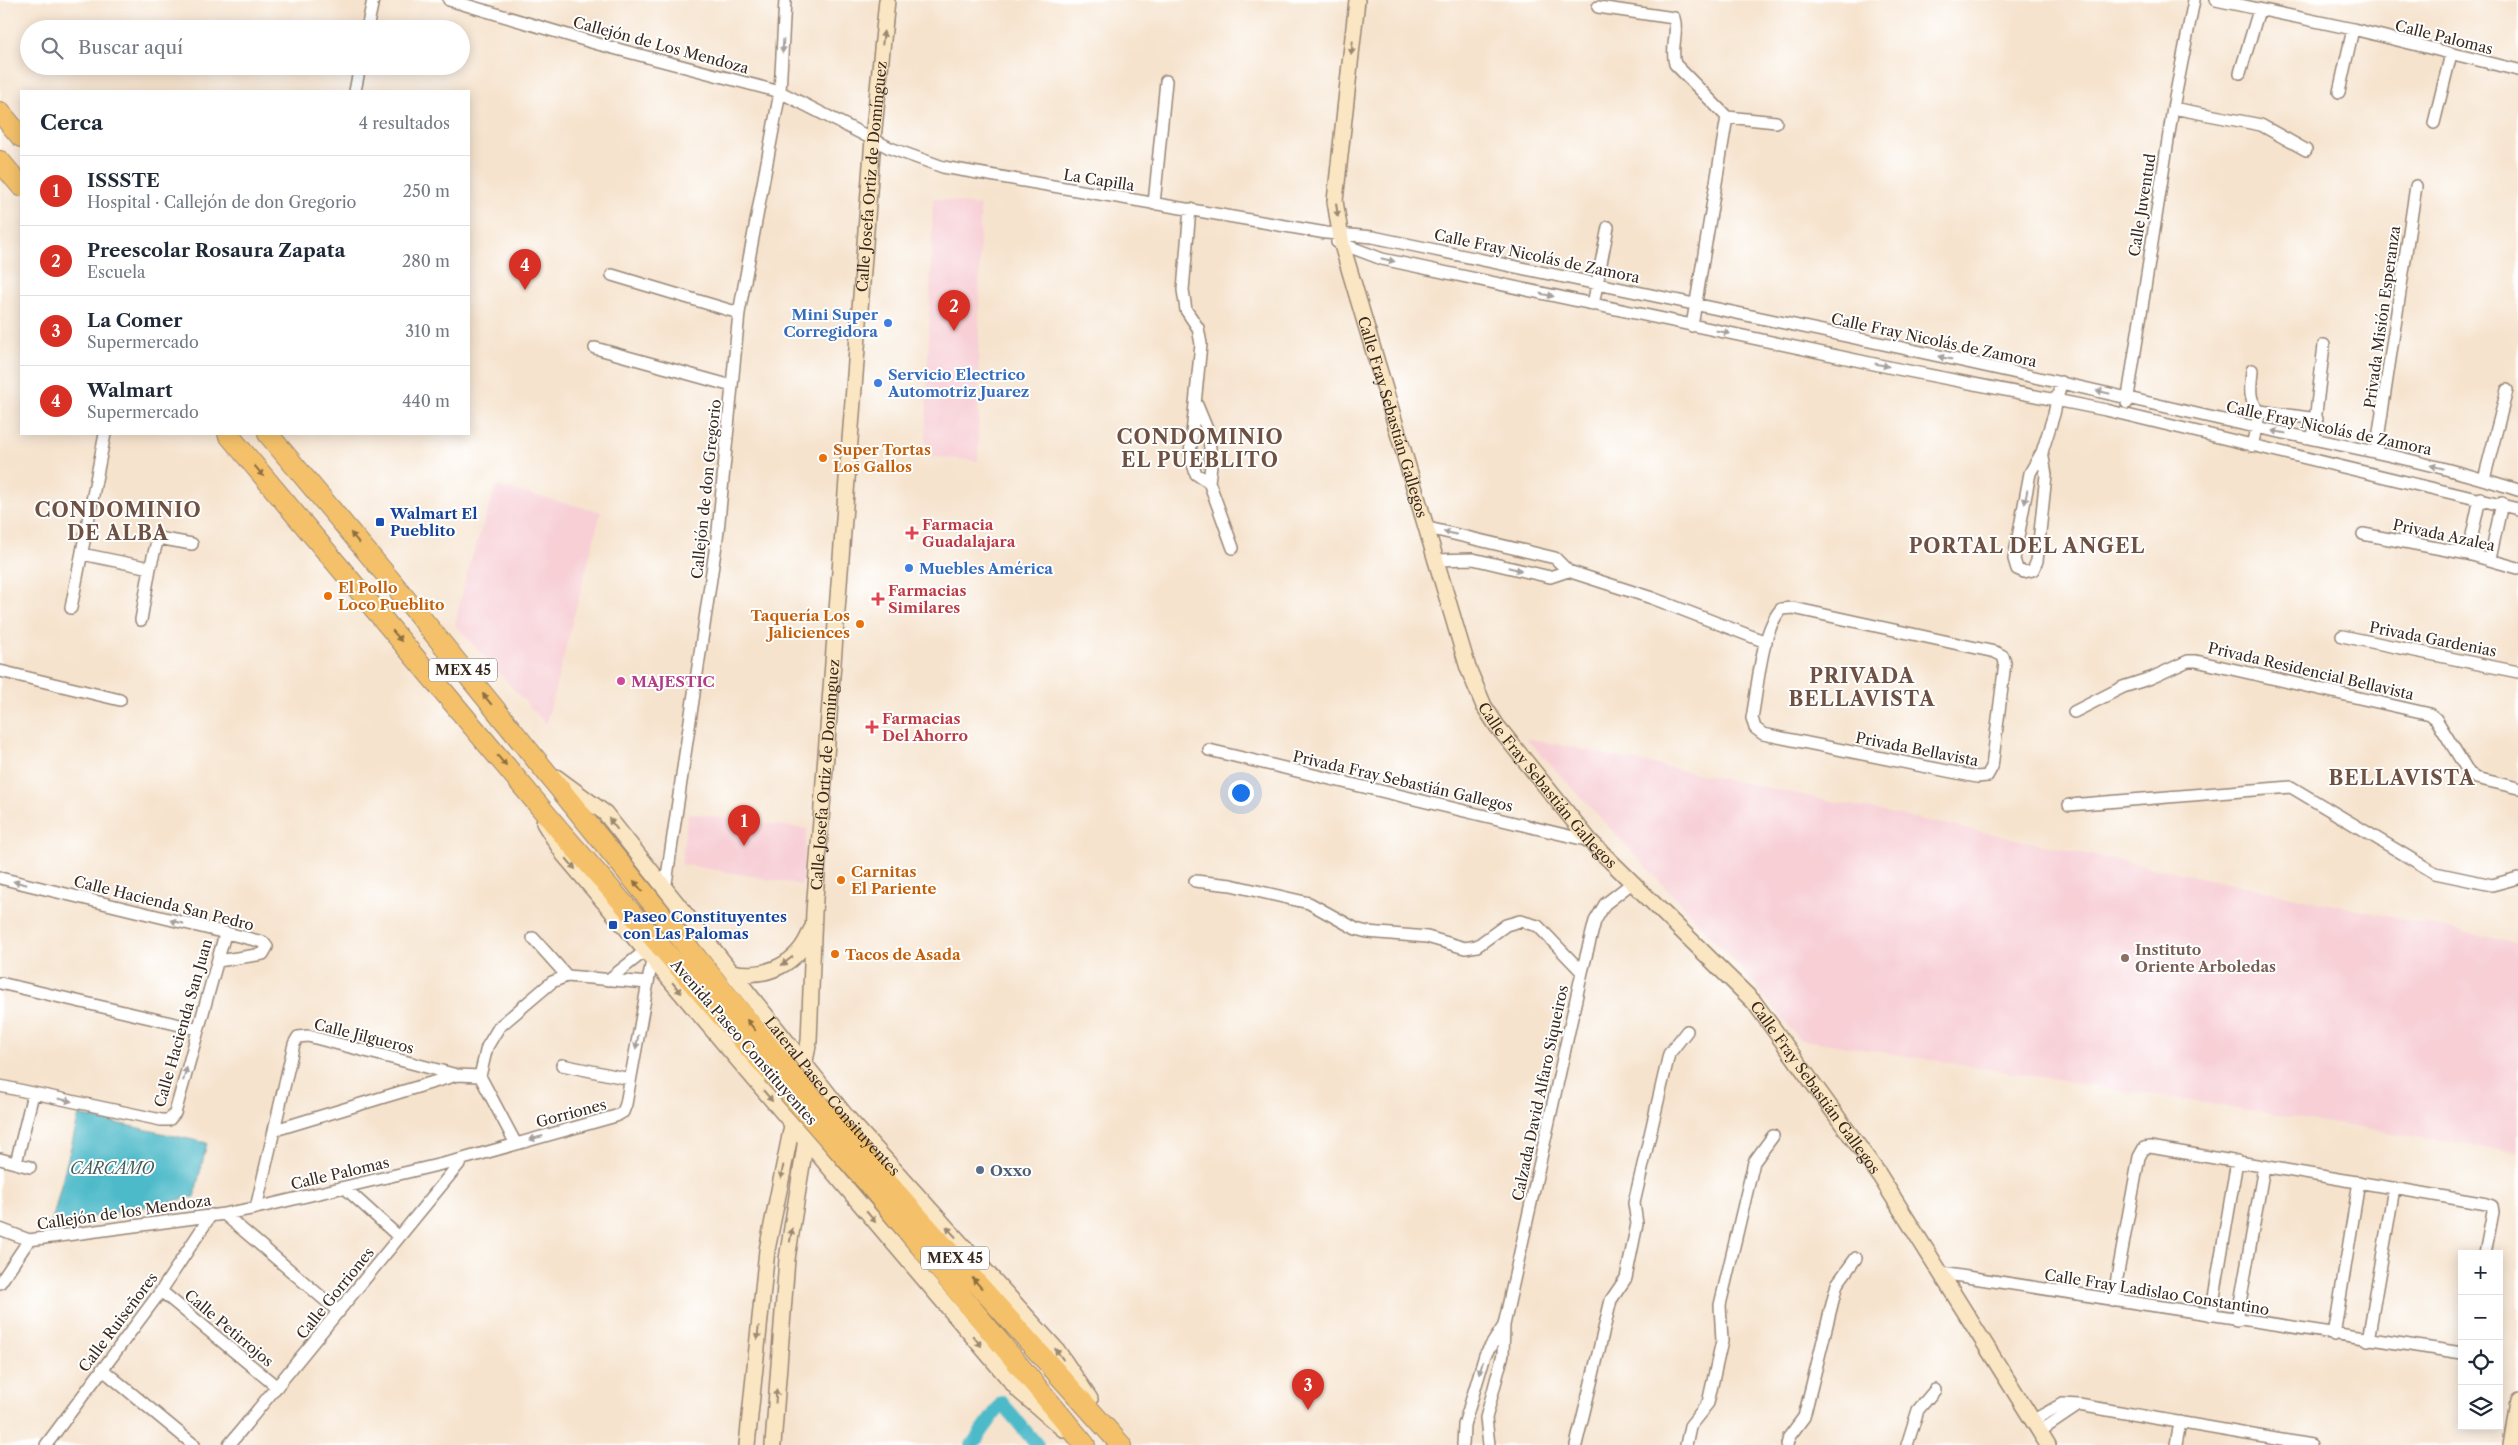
<!DOCTYPE html>
<html lang="es">
<head>
<meta charset="utf-8">
<style>
  :root { --surface:#fff; --page:#f6f6f7; --text:#1f2937; --muted:#747a83; --line:#e0e1e3; --accent:#d93025 }
  body { margin:0; font-family:"Libre Caslon Text",serif; background:var(--page); color:var(--text) }
  .controls { position:absolute; right:15px; bottom:15px; display:grid; overflow:hidden; border-radius:0px; box-shadow:0 2px 12px #0003 }
  .controls button { width:45px; height:45px; display:grid; place-items:center; padding:0; border:0; border-bottom:1px solid var(--line); background:var(--surface); color:var(--text); font:25px sans-serif }
  .you { position:absolute; left:1240px; top:792px; width:18px; height:18px; margin:-12px; border:4px solid #fff; border-radius:50%; background:#1a73e8; box-shadow:0 0 0 8px #1a73e833 }
  .badge { display:grid; place-items:center; width:32px; height:32px; border-radius:50%; background:var(--accent); color:#fff; font-size:16px; font-weight:700 }
  .pin { position:absolute; translate:-50% -41px; filter:drop-shadow(0 1px 2px #0008) }
  .pin::after { content:''; position:absolute; top:26px; width:18px; height:15px; background:inherit; clip-path:polygon(0 0,100% 0,50% 100%) }
  .list { margin:0; padding:0; list-style:none }
  h2 { display:flex; justify-content:space-between; align-items:center; height:65px; margin:0; padding:0 20px; font-size:21px }
  h2 small { font-size:16px; font-weight:400; color:var(--muted) }
  .list li { display:grid; grid-template-columns:32px 1fr auto; gap:15px; align-items:center; box-sizing:border-box; height:70px; padding:0 20px; border-top:1px solid var(--line) }
  .list b { display:block; font-size:19px; white-space:nowrap }
  .list p { margin:0; font-size:16px; white-space:nowrap; color:var(--muted) }
  .list em { font-size:16px; font-style:normal; color:var(--muted) }
  .icon { flex:none; width:28px; height:28px; fill:none; stroke:currentColor; stroke-width:2; stroke-linecap:round; stroke-linejoin:round }
  .map { position:relative; flex:none; width:2518px; height:1445px; overflow:hidden }
  .search { position:absolute; background:var(--surface); box-shadow:0 2px 12px #0003; left:20px; top:20px; width:450px; height:55px; display:flex; align-items:center; gap:12px; box-sizing:border-box; padding:0 18px; border-radius:28px; color:var(--muted); font-size:19px }
  .panel { position:absolute; background:var(--surface); box-shadow:0 2px 12px #0003; left:20px; top:90px; width:450px; height:345px; border-radius:0px }
  .map>svg:first-child { display:block }
</style>
</head>
<body>
<div class="map">
<svg width="2518" height="1445" viewBox="0 0 2518 1445">
  <rect width="100%" height="100%" fill="#fff"/>
  <filter id="ink" filterUnits="userSpaceOnUse"><feTurbulence type="fractalNoise" baseFrequency=".02" numOctaves="2"/><feDisplacementMap in="SourceGraphic" scale="10" xChannelSelector="R" yChannelSelector="G"/><feConvolveMatrix kernelMatrix="1 2 1 2 8 2 1 2 1" color-interpolation-filters="sRGB"/></filter>
  <filter id="wash" filterUnits="userSpaceOnUse"><feTurbulence type="fractalNoise" baseFrequency=".0096" numOctaves="4" result="noise"/><feDisplacementMap in="SourceGraphic" scale="20" xChannelSelector="R" yChannelSelector="G"/><feGaussianBlur stdDeviation="1.12" result="paint"/><feColorMatrix in="noise" values="0 0 0 0 0 0 0 0 0 0 0 0 0 0 0 0 0 1.4 0 .05"/><feComposite in="paint" operator="in"/></filter>
  <g filter="url(#wash)">
    <rect width="100%" height="100%" fill="#f6e3cd"/>
    <path fill="#f7cfd5" d="M 933,198 L 980,206 L 978,461 L 925,456 Z
      M 496,486 L 601,512 L 546,724 L 455,625 L 468,569 Z
      M 1526,738 L 2518,943 L 2518,1153 L 1799,1039 L 1745,973 Z
      M 688,813 L 807,829 L 802,885 L 681,864 Z"/>
    <path fill="#4ebac9" stroke="#447274" d="M 79,1115 L 207,1143 L 194,1197 L 51,1225 Z"/>
    <g fill="none" stroke-linecap="round" stroke-linejoin="round">
      <path stroke="#4ebac9" stroke-width="14" d="M 972,1445 L 1002,1403 L 1037,1445"/>
    </g>
  </g>
  <g filter="url(#ink)">
    <g fill="none" stroke-linecap="round" stroke-linejoin="round">
      <g stroke="#988676" stroke-width="14">
        <path id="street" d="M 449,0 L 598,44 L 780,92 L 890,148 L 943,167 L 1326,233 L 1373,237 C 1648,295 1924,350 2197,414 C 2304,439 2414,456 2518,490
          M 2216,0 L 2353,29 L 2518,70
          M 1598,7 L 1674,18 C 1679,34 1670,47 1675,64 L 1727,117 L 1692,326
          M 367,29 L 373,0
          M 2240,73 L 2259,10
          M 355,91 L 360,66
          M 2339,92 L 2353,29
          M 2173,108 L 2261,125 L 2306,150
          M 1727,117 L 1776,122
          M 2434,123 L 2451,54
          M 1154,204 L 1166,81
          M 1190,209 L 1183,290 L 1186,310 L 1198,328 L 1201,344 L 1190,454 L 1196,474 L 1209,482
          M 1337,242 L 1382,259 L 1893,368 L 2106,410 L 2518,509
          M 612,275 L 739,313
          M 1593,305 L 1608,227
          M 595,348 L 732,386
          M 2252,370 C 2251,386 2247,400 2260,411
          M 2127,403 L 2173,108 L 2194,0
          M 1197,405 L 1209,434 L 1211,465 L 1209,482 L 1233,548
          M 2313,439 L 2324,345
          M 2252,446 L 2260,411 L 2317,419
          M 2042,452 L 2046,475 L 2037,561 L 2033,570 L 2024,572 L 2017,569 L 2014,559 L 2030,473 L 2042,452 L 2054,414 L 2061,382
          M 2376,452 L 2416,186
          M 2484,479 L 2507,390
          M 1424,527 L 1555,558 L 1568,571 L 1652,598 L 1766,642
          M 2363,534 L 2468,554 L 2518,568
          M 82,554 L 150,568
          M 2468,554 L 2480,498
          M 2490,559 L 2502,503
          M 1434,560 L 1473,559 L 1550,577 L 1568,571
          M 71,608 L 105,434
          M 1793,608 L 1995,652 L 2003,656 L 2005,663 L 1992,767 L 1987,776 L 1977,777 L 1763,734 L 1755,728 L 1752,718 C 1758,687 1761,632 1781,609 Z
          M 141,620 L 150,568 L 158,538 L 192,544
          M 2342,636 L 2518,672
          M 0,671 L 120,700
          M 2074,712 L 2123,687 L 2151,678 L 2188,661 L 2196,661 L 2430,714 L 2436,719 L 2469,773 L 2476,778 L 2518,788
          M 1209,750 L 1590,841
          M 2069,805 L 2291,787 L 2435,873 L 2492,885 L 2518,878
          M 0,878 L 263,942 L 267,947 L 263,954 L 218,961
          M 1195,881 L 1231,885 L 1309,903 L 1356,929 L 1367,932 L 1427,937 L 1465,948 L 1477,946 L 1506,925 L 1520,921 L 1538,926 L 1582,972
          M 665,890 L 718,531 L 739,313 L 780,92 L 785,0
          M 533,938 L 567,976
          M 608,980 L 645,951
          M 0,983 L 197,1029
          M 562,1065 L 630,1079
          M 0,1086 L 161,1120 L 169,1120 L 175,1113 L 225,934
          M 275,1130 L 457,1075 L 480,1076
          M 516,1144 L 480,1076 L 487,1047 L 499,1027 L 552,982 L 567,976 L 648,983
          M 0,1159 L 30,1167
          M 16,1163 L 33,1094
          M 345,1188 L 399,1237
          M 256,1208 L 294,1044 L 298,1037 L 308,1036 L 457,1075
          M 224,1214 L 339,1312
          M 0,1229 L 29,1240 L 224,1214 L 256,1208 L 463,1159 L 616,1116 L 623,1112 L 626,1104 L 652,960
          M 1941,1273 L 2462,1353
          M 0,1283 L 29,1240
          M 161,1291 L 277,1387
          M 2113,1300 L 2139,1157 L 2144,1148 L 2150,1147 L 2487,1204 L 2492,1206 L 2493,1212 L 2485,1254
          M 2211,1315 L 2237,1161
          M 2237,1320 L 2264,1167
          M 2334,1335 L 2359,1182
          M 2368,1340 L 2394,1188
          M 102,1369 L 194,1445
          M 2032,1421 L 2062,1404 L 2079,1405 L 2311,1445
          M 2039,1432 L 2079,1405
          M 46,1445 L 161,1291 L 211,1215
          M 229,1445 L 463,1159
          M 1463,1445 L 1464,1425 L 1485,1355 L 1503,1327
          M 1489,1445 L 1486,1418 L 1503,1354 L 1504,1325 L 1582,972 L 1595,921 L 1605,904 L 1632,883
          M 1576,1445 L 1611,1300 L 1626,1278 L 1637,1224 L 1634,1203 L 1669,1054 L 1687,1031
          M 1686,1445 L 1690,1426 L 1708,1403 L 1722,1341 L 1720,1305 L 1754,1162 L 1773,1136
          M 1787,1445 L 1789,1437 L 1804,1417 L 1837,1284 L 1856,1258
          M 1907,1445 L 1918,1410 L 1935,1390
          M 2176,1445 L 2180,1422"/>
      </g>
      <g stroke="#988676" stroke-width="18">
        <g id="secondary">
          <path id="s1" d="M 1357,0 L 1335,201 L 1342,245 L 1468,668 L 1484,706 L 1497,726 L 1590,841 L 1754,1002 L 1878,1173 L 2048,1445"/>
          <path id="s2" d="M 556,777 L 605,813 L 846,1116 L 1057,1350 L 1090,1399"/>
          <path d="M 544,823 L 564,855 L 1019,1391 L 1063,1429"/>
          <path d="M 732,972 C 766,979 799,964 811,930"/>
          <path id="s3" d="M 747,1445 L 767,1250 L 809,1041 L 814,912 L 873,139 L 887,0"/>
          <path d="M 773,1445 L 787,1259 L 807,1133"/>
          <path d="M 2511,1445 L 2518,1400"/>
        </g>
      </g>
      <g stroke="#988676" stroke-width="22">
        <path id="highway" d="M 0,112 L 21,137
          M 0,161 L 21,186
          M 228,434 L 561,832 L 772,1074
          M 268,434 L 392,582 L 782,1063
          M 877,1171 L 1121,1445
          M 867,1182 L 1085,1445"/>
      </g>
      <use href="#street" stroke="#fff" stroke-width="11"/>
      <use href="#secondary" stroke="#fbe6c3" stroke-width="15"/>
      <use href="#highway" stroke="#f4c16a" stroke-width="20"/>
      <g stroke="#988676" stroke-width="22" stroke-linecap="butt">
        <path id="highway-bridge" d="M 782,1063 L 877,1171
          M 772,1074 L 867,1182"/>
      </g>
      <use href="#highway-bridge" stroke="#f4c16a" stroke-width="20"/>
    </g>
    <defs><path id="oneway-solid" d="M-6-.8H1V-3.2L6.5 0L1 3.2V.8H-6Z" transform="scale(1.25)"/></defs>
    <g fill="#9b8870">
      <use href="#oneway-solid" transform="translate(883 38) rotate(-84)"/>
      <use href="#oneway-solid" transform="translate(1352 48) rotate(96)"/>
      <use href="#oneway-solid" transform="translate(1337 210) rotate(82)"/>
      <use href="#oneway-solid" transform="translate(613 824) rotate(-128)"/>
      <use href="#oneway-solid" transform="translate(571 864) rotate(50)"/>
      <use href="#oneway-solid" transform="translate(787 961) rotate(143)"/>
      <use href="#oneway-solid" transform="translate(677 988) rotate(50)"/>
      <use href="#oneway-solid" transform="translate(768 1096) rotate(50)"/>
      <use href="#oneway-solid" transform="translate(782 1172) rotate(101)"/>
      <use href="#oneway-solid" transform="translate(871 1217) rotate(50)"/>
      <use href="#oneway-solid" transform="translate(951 1232) rotate(-133)"/>
      <use href="#oneway-solid" transform="translate(791 1235) rotate(-81)"/>
      <use href="#oneway-solid" transform="translate(758 1333) rotate(96)"/>
      <use href="#oneway-solid" transform="translate(977 1341) rotate(50)"/>
      <use href="#oneway-solid" transform="translate(1059 1354) rotate(-126)"/>
      <use href="#oneway-solid" transform="translate(776 1396) rotate(-86)"/>
    </g>
    <g fill="#a79f9a">
      <use href="#oneway-solid" transform="translate(783 46) rotate(93)"/>
      <use href="#oneway-solid" transform="translate(1388 260) rotate(13)"/>
      <use href="#oneway-solid" transform="translate(1547 295) rotate(12)"/>
      <use href="#oneway-solid" transform="translate(1723 332) rotate(12)"/>
      <use href="#oneway-solid" transform="translate(1945 358) rotate(-168)"/>
      <use href="#oneway-solid" transform="translate(1882 365) rotate(12)"/>
      <use href="#oneway-solid" transform="translate(2103 392) rotate(-166)"/>
      <use href="#oneway-solid" transform="translate(2279 432) rotate(-169)"/>
      <use href="#oneway-solid" transform="translate(2437 467) rotate(-166)"/>
      <use href="#oneway-solid" transform="translate(2026 497) rotate(101)"/>
      <use href="#oneway-solid" transform="translate(1450 533) rotate(-167)"/>
      <use href="#oneway-solid" transform="translate(1515 569) rotate(13)"/>
      <use href="#oneway-solid" transform="translate(20 883) rotate(-166)"/>
      <use href="#oneway-solid" transform="translate(177 922) rotate(-166)"/>
      <use href="#oneway-solid" transform="translate(637 1042) rotate(101)"/>
      <use href="#oneway-solid" transform="translate(185 1074) rotate(-75)"/>
      <use href="#oneway-solid" transform="translate(65 1100) rotate(12)"/>
      <use href="#oneway-solid" transform="translate(536 1138) rotate(165)"/>
      <use href="#oneway-solid" transform="translate(1481 1368) rotate(107)"/>
    </g>
    <g fill="#8e6e40">
      <use href="#oneway-solid" transform="translate(259 471) rotate(50)"/>
      <use href="#oneway-solid" transform="translate(355 538) rotate(-130)"/>
      <use href="#oneway-solid" transform="translate(397 636) rotate(50)"/>
      <use href="#oneway-solid" transform="translate(487 699) rotate(-129)"/>
      <use href="#oneway-solid" transform="translate(502 761) rotate(50)"/>
      <use href="#oneway-solid" transform="translate(638 886) rotate(-129)"/>
      <use href="#oneway-solid" transform="translate(751 1025) rotate(-129)"/>
      <use href="#oneway-solid" transform="translate(977 1283) rotate(-132)"/>
    </g>
  </g>
  <g fill="#3f7fe0" stroke="#fff" stroke-width="2">
    <circle cx="888" cy="323" r="5"/>
    <circle cx="878" cy="383" r="5"/>
    <circle cx="909" cy="568" r="5"/>
  </g>
  <g fill="#e8710a" stroke="#fff" stroke-width="2">
    <circle cx="823" cy="458" r="5"/>
    <circle cx="328" cy="596" r="5"/>
    <circle cx="860" cy="624" r="5"/>
    <circle cx="841" cy="880" r="5"/>
    <circle cx="835" cy="954" r="5"/>
  </g>
  <g fill="#1a4fb4" stroke="#fff" stroke-width="2">
    <rect x="375" y="517" width="10" height="10" rx="2.5"/>
    <rect x="608" y="920" width="10" height="10" rx="2.5"/>
  </g>
  <g fill="#e0444e" stroke="#fff" stroke-width="2">
    <path d="M909.5 525.5h5v5h5v5h-5v5h-5v-5h-5v-5h5z"/>
    <path d="M875.5 591.5h5v5h5v5h-5v5h-5v-5h-5v-5h5z"/>
    <path d="M869.5 719.5h5v5h5v5h-5v5h-5v-5h-5v-5h5z"/>
  </g>
  <circle fill="#d1479c" stroke="#fff" stroke-width="2" cx="621" cy="681" r="5"/>
  <circle fill="#8d6e63" stroke="#fff" stroke-width="2" cx="2125" cy="958" r="5"/>
  <circle fill="#5c6f8a" stroke="#fff" stroke-width="2" cx="980" cy="1170" r="5"/>
  <g text-anchor="middle" dominant-baseline="central" stroke-width="4" stroke-linejoin="round" paint-order="stroke">
    <g fill="#fff" stroke="#766a62" stroke-width="1">
      <rect x="429" y="658.5" width="68" height="23" rx="4"/>
      <rect x="921" y="1246.5" width="68" height="23" rx="4"/>
    </g>
    <g font-size="14" font-weight="bold" fill="#3b2a1e">
      <text x="463" y="670">MEX 45</text>
      <text x="955" y="1258">MEX 45</text>
    </g>
    <g font-size="15" fill="#3b2a1e" stroke="#fff">
      <text transform="translate(2444 37) rotate(14)">Calle Palomas</text>
      <text transform="translate(661 45) rotate(15)">Callejón de Los Mendoza</text>
      <text stroke="none"><textPath href="#s3" startOffset="1276">Calle Josefa Ortiz de Domínguez</textPath></text>
      <text transform="translate(1099 180) rotate(9)">La Capilla</text>
      <text transform="translate(2142 205) rotate(-81)">Calle Juventud</text>
      <text transform="translate(1537 256) rotate(12)">Calle Fray Nicolás de Zamora</text>
      <text transform="translate(2382 317) rotate(-82)">Privada Misión Esperanza</text>
      <text transform="translate(1934 340) rotate(12)">Calle Fray Nicolás de Zamora</text>
      <text stroke="none"><textPath href="#s1" startOffset="426">Calle Fray Sebastián Gallegos</textPath></text>
      <text transform="translate(2329 428) rotate(12)">Calle Fray Nicolás de Zamora</text>
      <text transform="translate(706 489) rotate(-84)">Callejón de don Gregorio</text>
      <text transform="translate(2444 535) rotate(12)">Privada Azalea</text>
      <text transform="translate(2433 639) rotate(11)">Privada Gardenias</text>
      <text transform="translate(2311 671) rotate(13)">Privada Residencial Bellavista</text>
      <text transform="translate(1917 749) rotate(11)">Privada Bellavista</text>
      <text stroke="none"><textPath href="#s3" startOffset="676">Calle Josefa Ortiz de Domínguez</textPath></text>
      <text transform="translate(1403 781) rotate(13)">Privada Fray Sebastián Gallegos</text>
      <text stroke="none"><textPath href="#s1" startOffset="831">Calle Fray Sebastián Gallegos</textPath></text>
      <text transform="translate(164 903) rotate(14)">Calle Hacienda San Pedro</text>
      <text transform="translate(183 1023) rotate(-74)">Calle Hacienda San Juan</text>
      <text transform="translate(364 1036) rotate(14)">Calle Jilgueros</text>
      <text transform="translate(744 1042) rotate(49)">Avenida Paseo Constituyentes</text>
      <text stroke="none"><textPath href="#s1" startOffset="1236">Calle Fray Sebastián Gallegos</textPath></text>
      <text transform="translate(1540 1093) rotate(-78)">Calzada David Alfaro Siqueiros</text>
      <text stroke="none"><textPath href="#s2" startOffset="424">Lateral Paseo Consituyentes</textPath></text>
      <text transform="translate(571 1113) rotate(-15)">Gorriones</text>
      <text transform="translate(340 1173) rotate(-13)">Calle Palomas</text>
      <text transform="translate(124 1212) rotate(-8)">Callejón de los Mendoza</text>
      <text transform="translate(2157 1292) rotate(9)">Calle Fray Ladislao Constantino</text>
      <text transform="translate(335 1293) rotate(-51)">Calle Gorriones</text>
      <text transform="translate(118 1322) rotate(-53)">Calle Ruiseñores</text>
      <text transform="translate(229 1328) rotate(40)">Calle Petirrojos</text>
    </g>
    <g font-size="15" font-weight="bold" fill="#366cbe" stroke="#fff" text-anchor="start">
      <text x="878" y="314" text-anchor="end">Mini Super<tspan x="878" dy="17">Corregidora</tspan></text>
      <text x="888" y="374">Servicio Electrico<tspan x="888" dy="17">Automotriz Juarez</tspan></text>
      <text x="919" y="568">Muebles América</text>
    </g>
    <g font-size="15" font-weight="bold" fill="#c56008" stroke="#fff" text-anchor="start">
      <text x="833" y="449">Super Tortas<tspan x="833" dy="17">Los Gallos</tspan></text>
      <text x="338" y="587">El Pollo<tspan x="338" dy="17">Loco Pueblito</tspan></text>
      <text x="850" y="615" text-anchor="end">Taquería Los<tspan x="850" dy="17">Jaliciences</tspan></text>
      <text x="851" y="871">Carnitas<tspan x="851" dy="17">El Pariente</tspan></text>
      <text x="845" y="954">Tacos de Asada</text>
    </g>
    <g font-size="15" font-weight="bold" fill="#164399" stroke="#fff" text-anchor="start">
      <text x="390" y="513">Walmart El<tspan x="390" dy="17">Pueblito</tspan></text>
      <text x="623" y="916">Paseo Constituyentes<tspan x="623" dy="17">con Las Palomas</tspan></text>
    </g>
    <g font-size="15" font-weight="bold" fill="#be3a42" stroke="#fff" text-anchor="start">
      <text x="922" y="524">Farmacia<tspan x="922" dy="17">Guadalajara</tspan></text>
      <text x="888" y="590">Farmacias<tspan x="888" dy="17">Similares</tspan></text>
      <text x="882" y="718">Farmacias<tspan x="882" dy="17">Del Ahorro</tspan></text>
    </g>
    <g font-size="15" font-weight="bold" fill="#b23c85" stroke="#fff" text-anchor="start">
      <text x="631" y="681">MAJESTIC</text>
    </g>
    <g font-size="15" font-weight="bold" fill="#785e54" stroke="#fff" text-anchor="start">
      <text x="2135" y="949">Instituto<tspan x="2135" dy="17">Oriente Arboledas</tspan></text>
    </g>
    <g font-size="15" font-weight="bold" fill="#4e5e75" stroke="#fff" text-anchor="start">
      <text x="990" y="1170">Oxxo</text>
    </g>
    <g font-size="16" font-style="italic" fill="#425c5a" stroke="#fff">
      <text x="112" y="1168">CARCAMO</text>
    </g>
    <g font-size="20" font-weight="bold" letter-spacing="1" fill="#6e5142" stroke="#fff">
      <text x="1200" y="437">CONDOMINIO<tspan x="1200" dy="23">EL PUEBLITO</tspan></text>
      <text x="118" y="510">CONDOMINIO<tspan x="118" dy="23">DE ALBA</tspan></text>
      <text x="2027" y="546">PORTAL DEL ANGEL</text>
      <text x="1862" y="676">PRIVADA<tspan x="1862" dy="23">BELLAVISTA</tspan></text>
      <text x="2402" y="778">BELLAVISTA</text>
    </g>
  </g>
</svg>
<div class="controls">
<button>+</button>
<button>−</button>
<button><svg class="icon" aria-label="locate" viewBox="0 0 24 24"><circle cx="12" cy="12" r="6"/><path d="M12 2v4M12 18v4M2 12h4M18 12h4"/></svg></button>
<button><svg class="icon" aria-label="layers" viewBox="0 0 24 24"><path d="M12 4l9 5-9 5-9-5zM3 14l9 5 9-5"/></svg></button>
</div>
<div class="you"></div>
<div class="pin badge" style="left:744px;top:846px">1</div>
<div class="pin badge" style="left:954px;top:331px">2</div>
<div class="pin badge" style="left:1308px;top:1410px">3</div>
<div class="pin badge" style="left:525px;top:290px">4</div>
<div class="search"><svg class="icon" aria-label="search" viewBox="0 0 24 24"><circle cx="10" cy="10" r="6"/><path d="M15 15l6 6"/></svg>Buscar aquí</div>
<section class="panel">
<h2>Cerca<small>4 resultados</small></h2>
<ul class="list">
<li><span class="badge">1</span><div><b>ISSSTE</b><p>Hospital · Callejón de don Gregorio</p></div><em>250 m</em></li>
<li><span class="badge">2</span><div><b>Preescolar Rosaura Zapata</b><p>Escuela</p></div><em>280 m</em></li>
<li><span class="badge">3</span><div><b>La Comer</b><p>Supermercado</p></div><em>310 m</em></li>
<li><span class="badge">4</span><div><b>Walmart</b><p>Supermercado</p></div><em>440 m</em></li>
</ul>
</section>
</div>
</body>
</html>
